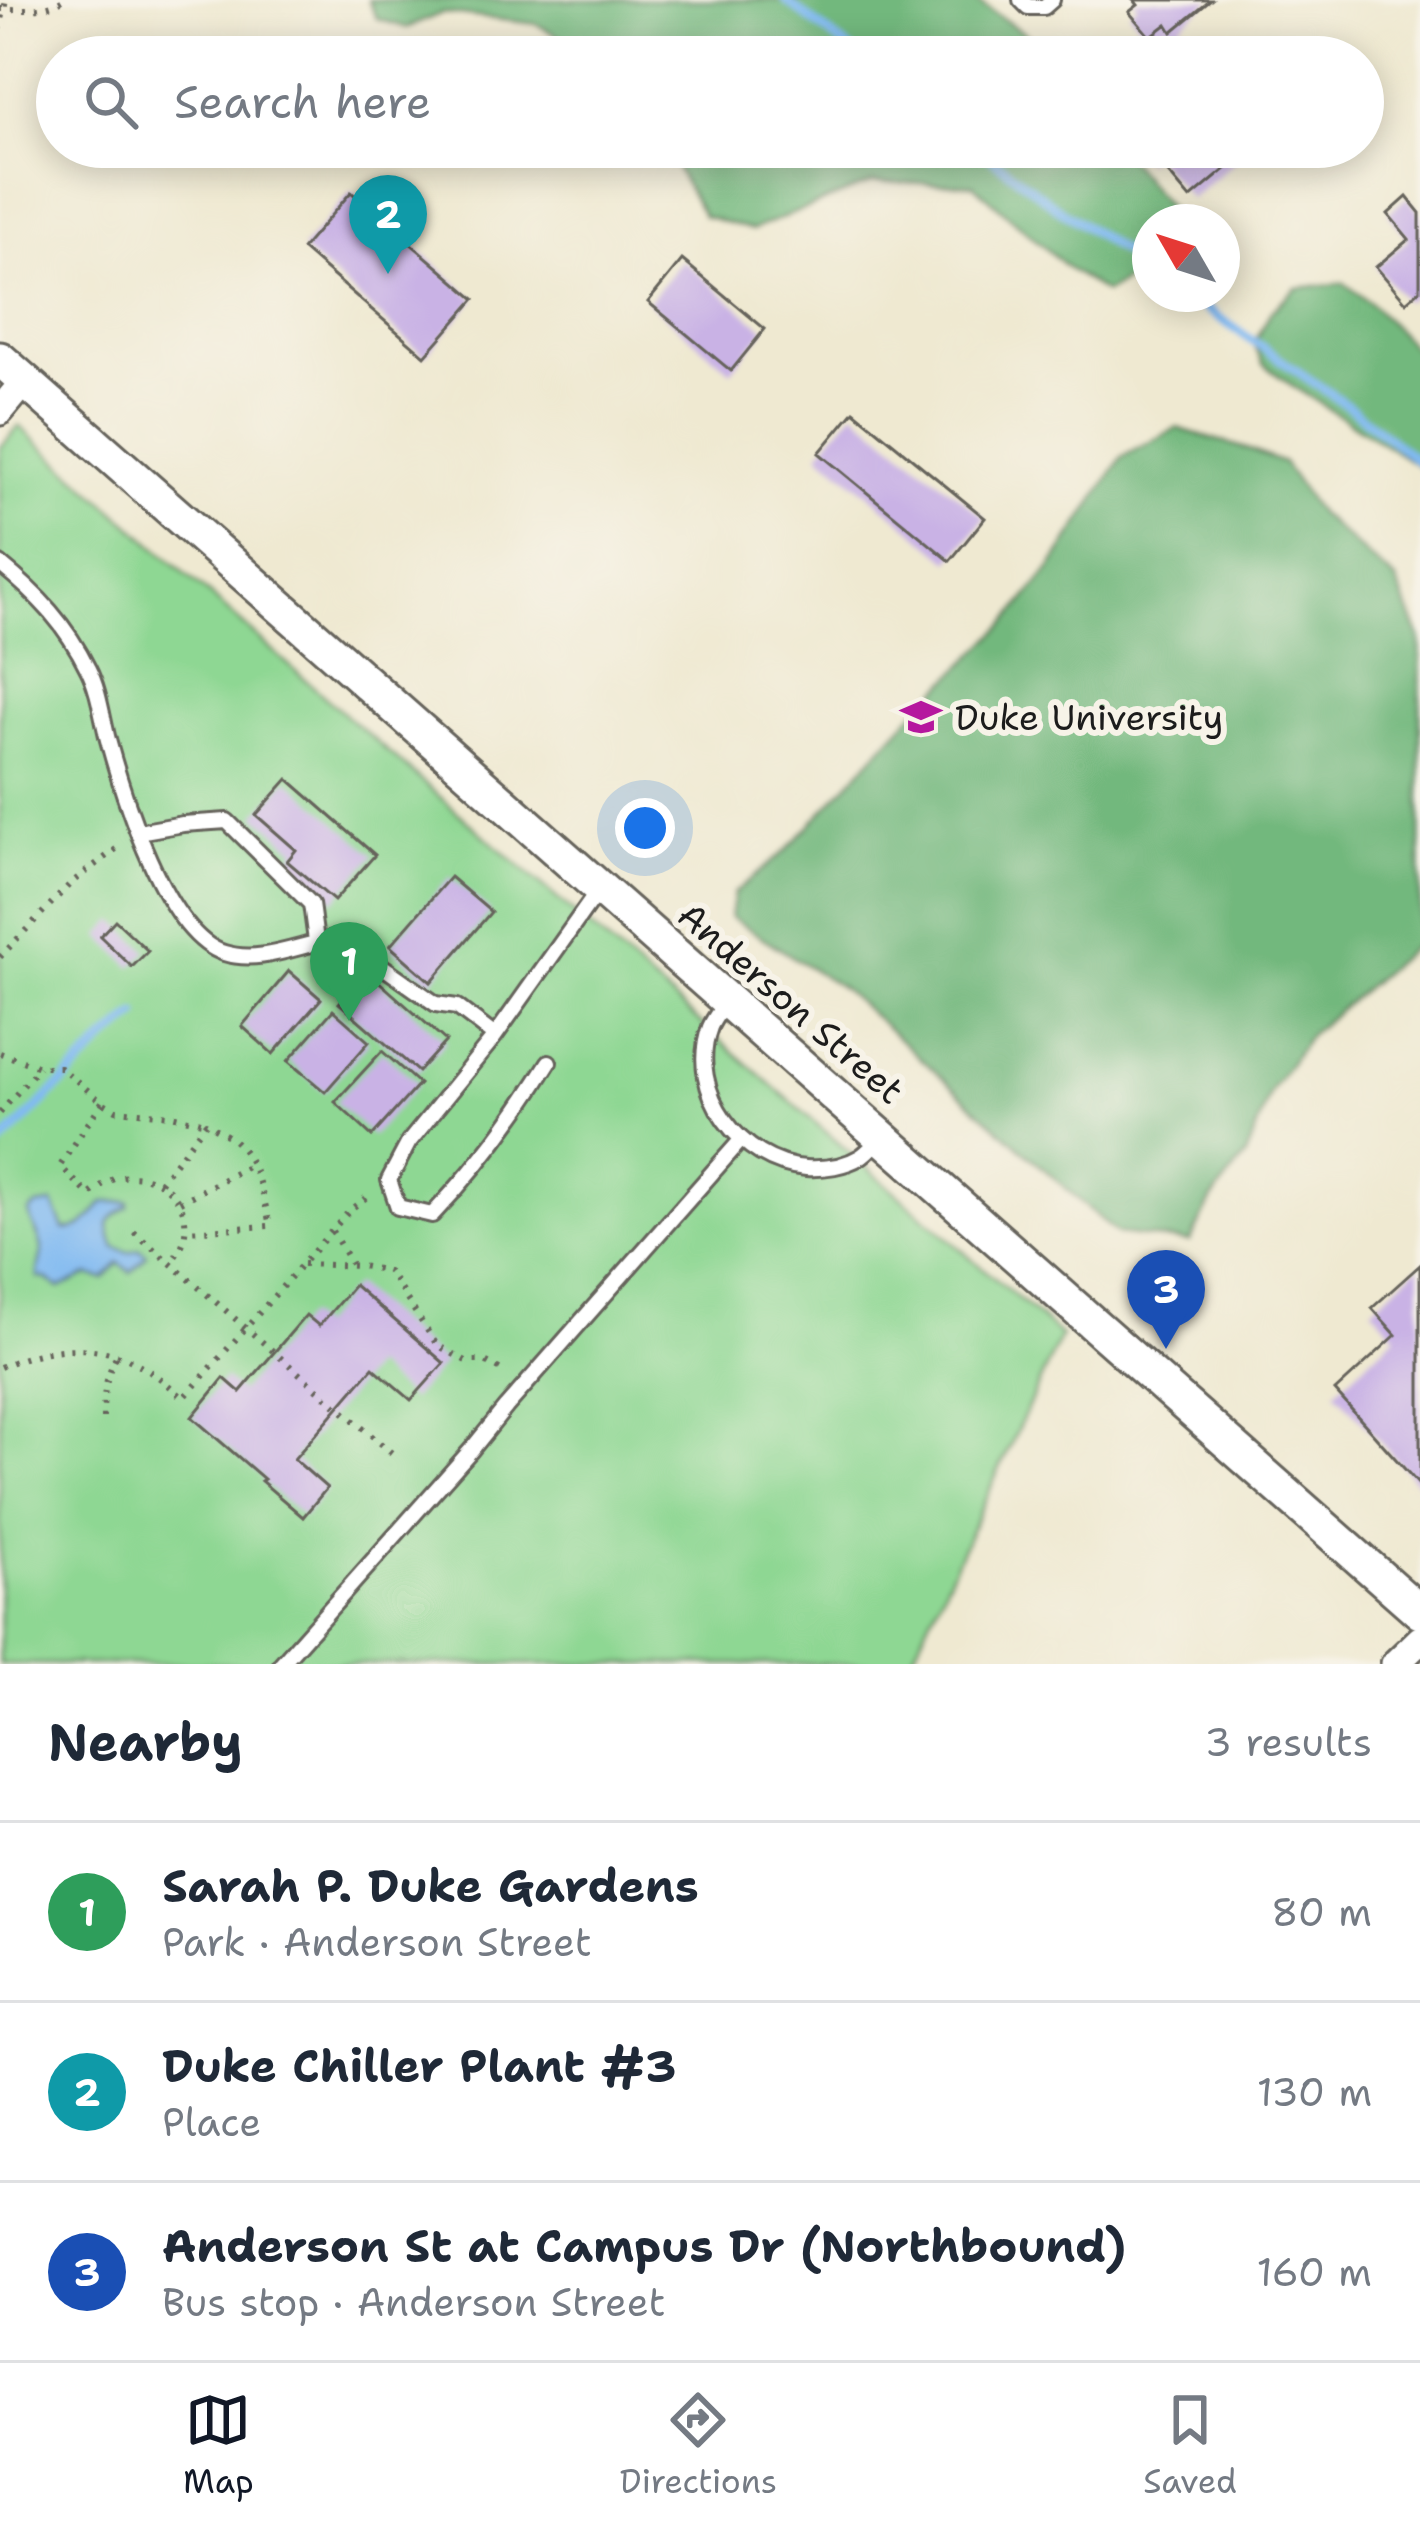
<!DOCTYPE html>
<html lang="en">
<head>
<meta charset="utf-8">
<style>
  :root { --surface:#fff; --page:#f2f2f3; --text:#1f2937; --muted:#747a83; --line:#e0e1e3; --accent:#111827 }
  body { margin:0; font-family:"Shantell Sans",sans-serif; background:var(--page); color:var(--text) }
  .compass { position:absolute; left:1132px; top:204px; width:108px; height:108px; border-radius:50%; background:var(--surface); box-shadow:0 6px 30px #0003; rotate:309deg }
  .you { position:absolute; left:645px; top:828px; width:42px; height:42px; margin:-30px; border:9px solid #fff; border-radius:50%; background:#1a73e8; box-shadow:0 0 0 18px #1a73e833 }
  .badge { display:grid; place-items:center; width:78px; height:78px; border-radius:50%; background:var(--accent); color:#fff; font-size:39px; font-weight:700 }
  .pin { position:absolute; translate:-50% -99px; filter:drop-shadow(0 3px 6px #0008) }
  .pin::after { content:''; position:absolute; top:63px; width:42px; height:36px; background:inherit; clip-path:polygon(0 0,100% 0,50% 100%) }
  .list { margin:0; padding:0; list-style:none }
  h2 { display:flex; justify-content:space-between; align-items:center; height:156px; margin:0; padding:0 48px; font-size:51px }
  h2 small { font-size:39px; font-weight:400; color:var(--muted) }
  .list li { display:grid; grid-template-columns:78px 1fr auto; gap:36px; align-items:center; box-sizing:border-box; height:180px; padding:0 48px; border-top:3px solid var(--line) }
  .list b { display:block; font-size:45px; white-space:nowrap }
  .list p { margin:0; font-size:39px; white-space:nowrap; color:var(--muted) }
  .list em { font-size:39px; font-style:normal; color:var(--muted) }
  .icon { flex:none; width:66px; height:66px; fill:none; stroke:currentColor; stroke-width:2; stroke-linecap:round; stroke-linejoin:round }
  .map { position:relative; flex:none; width:1420px; height:1664px; overflow:hidden }
  .search { position:absolute; background:var(--surface); box-shadow:0 6px 30px #0003; left:36px; right:36px; top:36px; height:132px; display:flex; align-items:center; gap:30px; box-sizing:border-box; padding:0 42px; border-radius:66px; color:var(--muted); font-size:45px }
  .sheet { height:696px; background:var(--surface) }
  nav { display:flex; justify-content:space-around; align-items:center; box-sizing:border-box; height:168px; border-top:3px solid var(--line); background:var(--surface); font-size:33px; color:var(--muted) }
  nav a { display:grid; justify-items:center; gap:6px }
  nav .on { color:var(--accent) }
  .map>svg:first-child { display:block }
</style>
</head>
<body>
<div class="map">
<svg width="1420" height="1664" viewBox="0 0 1420 1664">
  <rect width="100%" height="100%" fill="#f7f3e8"/>
  <filter id="ink" filterUnits="userSpaceOnUse"><feTurbulence type="fractalNoise" baseFrequency=".00833" numOctaves="2"/><feDisplacementMap in="SourceGraphic" scale="24" xChannelSelector="R" yChannelSelector="G"/><feConvolveMatrix kernelMatrix="1 2 1 2 8 2 1 2 1" color-interpolation-filters="sRGB"/></filter>
  <filter id="wash" filterUnits="userSpaceOnUse"><feTurbulence type="fractalNoise" baseFrequency=".004" numOctaves="4" result="noise"/><feDisplacementMap in="SourceGraphic" scale="48" xChannelSelector="R" yChannelSelector="G"/><feGaussianBlur stdDeviation="2.7" result="paint"/><feColorMatrix in="noise" values="0 0 0 0 0 0 0 0 0 0 0 0 0 0 0 0 0 1.4 0 .05"/><feComposite in="paint" operator="in"/></filter>
  <g filter="url(#wash)">
    <rect width="100%" height="100%" fill="#efe9d1"/>
    <path fill="#8ed793" stroke="#557a58" stroke-width="3" d="M 19,426 L 334,705 L 1061,1336 L 909,1664 L 0,1664 L 0,448 Z"/>
    <path fill="#72b87d" stroke="#476a4c" stroke-width="3" d="M 368,0 L 975,0 L 1033,39 L 1047,57 L 597,57 L 536,24 L 442,13 L 407,28 L 377,19 Z
      M 669,147 L 1118,147 L 1173,214 L 1187,222 L 1150,222 L 1150,280 L 1129,279 L 1105,293 L 1070,270 L 973,184 L 873,182 L 752,230 L 704,216 L 678,172 Z
      M 1344,283 L 1372,305 L 1420,354 L 1420,467 L 1294,387 L 1263,364 L 1254,344 L 1271,311 L 1296,288 Z
      M 1177,428 L 1247,449 L 1283,463 L 1319,514 L 1396,581 L 1420,638 L 1420,941 L 1309,1035 L 1271,1091 L 1246,1156 L 1212,1199 L 1190,1242 L 1117,1234 L 842,988 L 730,917 L 734,893 L 786,851 L 910,717 L 1006,624 L 1052,567 L 1122,457 Z"/>
    <path fill="#81baf1" stroke="#4e6b86" stroke-width="3" d="M 104,1202 L 129,1202 L 128,1207 C 106,1218 105,1225 115,1247 L 128,1252 L 140,1249 L 147,1255 L 131,1272 L 119,1263 L 104,1279 L 88,1275 L 59,1288 L 45,1278 L 38,1278 C 37,1267 42,1259 42,1249 C 41,1236 30,1225 29,1212 L 37,1206 L 53,1204 L 64,1229 C 84,1232 92,1215 104,1202 Z"/>
    <g fill="none" stroke-linecap="round" stroke-linejoin="round">
      <path stroke="#81baf1" stroke-width="9" d="M 785,0 L 859,57
        M 977,147 L 1055,206 L 1150,271
        M 1184,294 L 1347,405 L 1420,463
        M 0,1145 L 106,1040 L 137,1015"/>
    </g>
    <g id="blocks">
      <path fill="#c9b2e5" d="M 1134,0 L 1211,0 L 1172,32 L 1167,24 L 1150,37 L 1129,12 L 1138,5 Z
        M 1132,147 L 1230,147 L 1239,158 L 1190,199 L 1153,155 L 1145,162 Z
        M 351,192 L 475,299 L 425,356 L 302,249 Z
        M 1407,197 L 1420,213 L 1420,290 L 1406,302 L 1376,267 L 1409,239 L 1388,214 Z
        M 682,260 L 765,329 L 731,371 L 648,302 Z
        M 854,411 L 985,518 L 950,561 L 819,453 Z
        M 288,779 L 375,855 L 334,901 L 287,861 L 296,850 L 256,815 Z
        M 450,877 L 491,912 L 431,982 L 390,946 Z
        M 115,920 L 148,951 L 132,967 L 100,936 Z
        M 289,971 L 321,999 L 273,1054 L 242,1026 Z
        M 367,971 L 446,1041 L 418,1072 L 339,1003 Z
        M 333,1010 L 369,1042 L 325,1092 L 288,1061 Z
        M 382,1051 L 419,1084 L 372,1136 L 335,1102 Z
        M 1420,1265 L 1420,1486 L 1335,1391 L 1396,1335 L 1372,1308 Z
        M 354,1285 L 444,1363 L 411,1400 L 373,1367 L 294,1459 L 327,1488 L 303,1517 L 261,1481 L 264,1479 L 192,1417 L 224,1378 L 240,1392 L 306,1315 L 319,1326 Z"/>
    </g>
  </g>
  <g filter="url(#ink)">
    <use href="#blocks" fill-opacity="0" stroke="#66645b" stroke-width="3"/>
    <g fill="none" stroke-linecap="round" stroke-linejoin="round">
      <g stroke="#66645b" stroke-width="20">
        <path id="service" d="M 1021,0 L 1028,7 L 1044,7 L 1052,0
          M 0,564 C 38,595 66,624 88,669 C 99,690 102,717 108,740 C 123,795 165,934 224,953 C 263,965 303,942 342,938 L 436,1004 L 457,1007 L 495,1036 L 409,1142 L 389,1180 L 398,1207 L 432,1215 C 477,1168 515,1117 549,1062
          M 138,832 L 183,824 L 227,821 L 311,904 L 316,941
          M 725,1003 C 720,1011 714,1018 710,1027 C 686,1092 741,1163 806,1168 C 824,1169 845,1166 860,1157 C 868,1152 874,1144 881,1138
          M 495,1036 L 600,888
          M 281,1664 L 472,1449 L 506,1407 L 741,1140"/>
      </g>
      <g stroke="#66645b" stroke-width="33">
        <path id="minor" d="M 0,411 L 25,381
          M 1395,1664 L 1420,1640"/>
      </g>
      <g stroke="#66645b" stroke-width="39">
        <path id="tertiary" d="M 0,359 L 1420,1612"/>
      </g>
      <path stroke="#66645b" stroke-width="6" stroke-dasharray="3 9" stroke-linecap="butt" d="M 0,9 C 21,9 45,11 63,0
        M 0,30 L 6,0
        M 0,957 L 71,883 L 120,846
        M 0,1053 L 39,1067 L 60,1067 L 102,1102 L 116,1110 L 171,1115 L 206,1123
        M 102,1102 L 60,1166 L 89,1195 C 99,1187 109,1179 122,1177 C 159,1171 193,1200 184,1239 C 182,1248 176,1256 170,1263
        M 0,1113 L 39,1067
        M 160,1182 L 206,1123 C 214,1128 223,1133 231,1138 C 256,1158 264,1197 270,1226 L 186,1231
        M 180,1202 L 251,1165
        M 332,1231 L 351,1264
        M 134,1232 L 393,1454
        M 303,1264 L 361,1266 L 388,1271 L 437,1345 L 466,1361 L 485,1361 L 505,1372
        M 0,1367 C 44,1348 93,1340 138,1364 C 154,1372 169,1386 184,1398 L 351,1209 L 372,1193
        M 103,1418 C 103,1393 106,1376 117,1354"/>
      <use href="#service" stroke="#fff" stroke-width="14"/>
      <use href="#minor" stroke="#fff" stroke-width="27"/>
      <use href="#tertiary" stroke="#fff" stroke-width="33"/>
    </g>
  </g>
  <defs>
    <g id="university-bare" transform="scale(3.24)"><path d="M0-5L7-2L0 1L-7-2ZM-4 1L0 2.5L4 1V4Q0 6-4 4Z" fill="#b5179e" stroke="#f7f3e8" stroke-width="2.5" paint-order="stroke"/></g>
  </defs>
  <g fill-rule="evenodd">
    <use href="#university-bare" x="921" y="717"/>
  </g>
  <g text-anchor="middle" dominant-baseline="central" stroke-width="12" stroke-linejoin="round" paint-order="stroke">
    <g font-size="36" fill="#1c1c1c" stroke="#f7f3e8" text-anchor="start">
      <text x="955" y="717">Duke University</text>
    </g>
    <g font-size="36" fill="#1c1c1c" stroke="#f7f3e8">
      <text transform="translate(791 1003) rotate(41)">Anderson Street</text>
    </g>
  </g>
</svg>
<svg class="compass" viewBox="-18 -18 36 36"><path d="M0-13l5 13h-10z" fill="#e53935"/><path d="M0 13l5-13h-10z" fill="#747a83"/></svg>
<div class="you"></div>
<div class="pin badge" style="left:349px;top:1021px;background:#2e9e5b">1</div>
<div class="pin badge" style="left:388px;top:274px;background:#0f9aa8">2</div>
<div class="pin badge" style="left:1166px;top:1349px;background:#1a4fb4">3</div>
<div class="search"><svg class="icon" aria-label="search" viewBox="0 0 24 24"><circle cx="10" cy="10" r="6"/><path d="M15 15l6 6"/></svg>Search here</div>
</div>
<section class="sheet">
<h2>Nearby<small>3 results</small></h2>
<ul class="list">
<li><span class="badge" style="background:#2e9e5b">1</span><div><b>Sarah P. Duke Gardens</b><p>Park · Anderson Street</p></div><em>80 m</em></li>
<li><span class="badge" style="background:#0f9aa8">2</span><div><b>Duke Chiller Plant #3</b><p>Place</p></div><em>130 m</em></li>
<li><span class="badge" style="background:#1a4fb4">3</span><div><b>Anderson St at Campus Dr (Northbound)</b><p>Bus stop · Anderson Street</p></div><em>160 m</em></li>
</ul>
</section>
<nav>
<a class="on"><svg class="icon" aria-label="map" viewBox="0 0 24 24"><path d="M3 6l6-2 6 2 6-2v14l-6 2-6-2-6 2zM9 4v14M15 6v14"/></svg>Map</a>
<a><svg class="icon" aria-label="directions" viewBox="0 0 24 24"><path d="M12 3l9 9-9 9-9-9zM9 14v-3h6M13 9l2 2-2 2"/></svg>Directions</a>
<a><svg class="icon" aria-label="saved" viewBox="0 0 24 24"><path d="M7 4h10v16l-5-4-5 4z"/></svg>Saved</a>
</nav>
</body>
</html>
